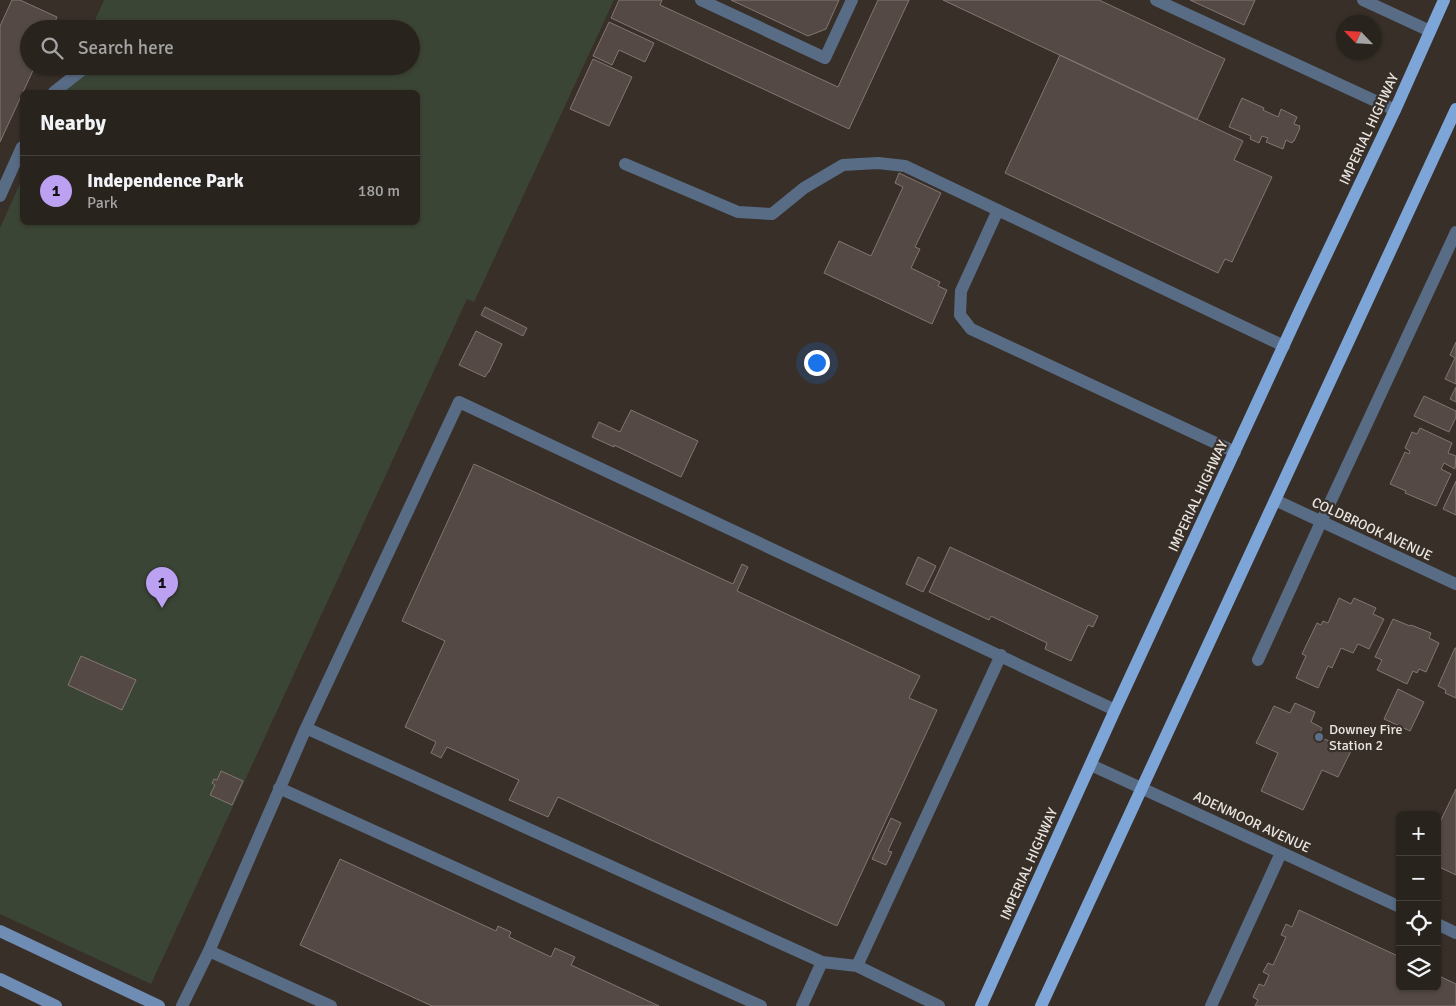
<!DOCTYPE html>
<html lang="en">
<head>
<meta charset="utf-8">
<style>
  :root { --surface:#29231e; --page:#352f2b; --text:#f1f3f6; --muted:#a5a4a4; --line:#45403c; --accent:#bca0f2 }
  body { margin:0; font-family:Signika,sans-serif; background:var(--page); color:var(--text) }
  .controls { position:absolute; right:15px; bottom:15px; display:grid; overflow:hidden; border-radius:8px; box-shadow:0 1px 4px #0004 }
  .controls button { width:45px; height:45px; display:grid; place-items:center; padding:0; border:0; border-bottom:1px solid var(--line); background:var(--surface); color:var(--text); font:25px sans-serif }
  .compass { position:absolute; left:1336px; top:15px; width:45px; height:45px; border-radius:50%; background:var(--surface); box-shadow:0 1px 4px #0004; rotate:295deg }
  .you { position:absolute; left:816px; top:362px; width:18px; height:18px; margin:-12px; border:4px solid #fff; border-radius:50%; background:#1a73e8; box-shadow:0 0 0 8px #1a73e833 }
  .badge { display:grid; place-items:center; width:32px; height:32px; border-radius:50%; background:var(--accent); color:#111; font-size:16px; font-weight:700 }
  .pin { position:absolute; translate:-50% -41px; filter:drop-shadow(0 1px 2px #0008) }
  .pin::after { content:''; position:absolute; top:26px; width:18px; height:15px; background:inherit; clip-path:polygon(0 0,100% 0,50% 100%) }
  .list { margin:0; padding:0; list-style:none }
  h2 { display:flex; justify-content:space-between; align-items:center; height:65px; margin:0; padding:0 20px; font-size:21px }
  h2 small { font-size:16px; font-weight:400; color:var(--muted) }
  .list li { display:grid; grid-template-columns:32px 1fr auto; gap:15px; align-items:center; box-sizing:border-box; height:70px; padding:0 20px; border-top:1px solid var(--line) }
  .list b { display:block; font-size:19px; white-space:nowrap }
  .list p { margin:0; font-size:16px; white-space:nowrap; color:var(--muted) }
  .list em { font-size:16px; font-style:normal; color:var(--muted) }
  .icon { flex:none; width:28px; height:28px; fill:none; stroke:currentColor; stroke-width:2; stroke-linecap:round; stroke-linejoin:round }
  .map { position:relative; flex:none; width:1456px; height:1006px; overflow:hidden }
  .search { position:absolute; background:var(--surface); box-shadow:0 1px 4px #0004; left:20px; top:20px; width:400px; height:55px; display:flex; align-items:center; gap:12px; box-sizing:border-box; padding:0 18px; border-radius:28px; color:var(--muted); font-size:19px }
  .panel { position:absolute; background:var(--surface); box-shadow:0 1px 4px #0004; left:20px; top:90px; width:400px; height:135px; border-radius:8px }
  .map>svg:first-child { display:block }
</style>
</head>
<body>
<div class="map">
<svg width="1456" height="1006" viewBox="0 0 1456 1006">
  <rect width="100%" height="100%" fill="#372f28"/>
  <path fill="#3b4535" d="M 104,0 L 614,0 L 474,302 L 467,299 L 151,984 L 0,914 L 0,228 L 22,179 L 22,222 L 418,222 L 418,92 L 62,92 L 74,66 L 411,66 L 411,29 L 91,29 Z"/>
  <path fill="#554946" stroke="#837672" d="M 12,0 L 20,0 L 57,17 L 52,29 L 29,29 L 29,66 L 35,66 L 0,142 L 0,26 Z
    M 619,0 L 662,0 L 660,5 L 838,87 L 878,0 L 909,0 L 849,129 L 611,18 Z
    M 731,0 L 839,0 L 826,29 L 808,36 Z
    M 943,0 L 1099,0 L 1225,59 L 1197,120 Z
    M 1190,0 L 1255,0 L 1244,25 Z
    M 609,22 L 654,43 L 645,62 L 619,50 L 612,65 L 593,56 Z
    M 1060,55 L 1243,141 L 1234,160 L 1272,177 L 1232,262 L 1225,259 L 1218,273 L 1005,173 Z
    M 593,59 L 632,77 L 609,126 L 570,109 Z
    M 1242,98 L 1264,108 L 1263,110 L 1278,117 L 1281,109 L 1297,117 L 1294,124 L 1300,126 L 1299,128 L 1300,128 L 1294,141 L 1293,141 L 1292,143 L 1286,140 L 1283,149 L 1266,142 L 1268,138 L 1262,136 L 1259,143 L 1250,139 L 1251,136 L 1229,127 Z
    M 899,173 L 941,193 L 915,247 L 920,249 L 911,268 L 940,282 L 938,286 L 947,290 L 932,324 L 824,273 L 839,241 L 871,256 L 903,187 L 895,183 Z
    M 485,307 L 527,328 L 523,336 L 481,315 Z
    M 476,331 L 502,344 L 489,372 L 488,372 L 485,377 L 459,365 Z
    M 1456,342 L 1456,384 L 1445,379 L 1455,358 L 1450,355 Z
    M 1456,387 L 1456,402 L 1450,399 Z
    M 1424,396 L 1456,411 L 1456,417 L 1449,432 L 1414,416 Z
    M 631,410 L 698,441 L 681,477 L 614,445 L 614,447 L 592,437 L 599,422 L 620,432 Z
    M 1420,428 L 1452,443 L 1448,453 L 1456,456 L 1455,469 L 1444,463 L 1441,469 L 1451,474 L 1436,506 L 1405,493 L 1406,491 L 1390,484 L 1405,452 L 1409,454 L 1410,451 L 1405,448 L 1412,432 L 1417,434 Z
    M 474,464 L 733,584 L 742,564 L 748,567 L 737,591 L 920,676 L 909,698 L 937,710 L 837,926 L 558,797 L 548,817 L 509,800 L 519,780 L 447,747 L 441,758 L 431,753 L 436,742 L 405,727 L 445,641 L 402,621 Z
    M 1456,481 L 1456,515 L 1443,509 Z
    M 950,547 L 1098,616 L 1093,627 L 1088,625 L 1071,661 L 1045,649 L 1047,643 L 991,616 L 989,620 L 929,592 Z
    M 918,557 L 936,566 L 923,592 L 906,584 Z
    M 1339,598 L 1351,604 L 1354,598 L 1376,608 L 1373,614 L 1384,619 L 1369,649 L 1358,644 L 1353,653 L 1341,648 L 1332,668 L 1328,666 L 1318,688 L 1296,678 L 1306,656 L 1302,654 L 1317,623 L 1321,625 L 1323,621 L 1328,623 Z
    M 1393,619 L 1410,626 L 1411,625 L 1431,633 L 1429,638 L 1439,643 L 1426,672 L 1419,669 L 1417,673 L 1413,671 L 1407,684 L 1377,670 L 1382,660 L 1375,657 Z
    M 1455,648 L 1456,648 L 1456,698 L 1445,693 L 1446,690 L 1438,686 Z
    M 81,656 L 136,680 L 122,710 L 68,685 Z
    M 1398,689 L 1424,702 L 1410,731 L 1384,719 Z
    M 1295,703 L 1315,712 L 1311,722 L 1322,728 L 1318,736 L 1351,751 L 1338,777 L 1322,770 L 1303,810 L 1261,791 L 1278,753 L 1256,743 L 1274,706 L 1290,713 Z
    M 221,771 L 243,781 L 232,805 L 210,795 L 215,785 L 212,783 L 214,779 L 217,780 Z
    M 1456,789 L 1456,875 L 1437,866 L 1437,823 L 1439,824 Z
    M 891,818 L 901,823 L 888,851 L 892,852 L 886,865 L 872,859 Z
    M 340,859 L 496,931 L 498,926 L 511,932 L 509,937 L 551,957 L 555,948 L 575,957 L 571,965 L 659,1006 L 432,1006 L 300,945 Z
    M 1299,910 L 1400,957 L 1400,987 L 1437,987 L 1437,975 L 1456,984 L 1456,1006 L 1255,1006 L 1258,1000 L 1253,997 L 1259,984 L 1264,986 L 1269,975 L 1263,972 L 1268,963 L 1273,965 L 1286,937 L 1281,935 L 1286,924 L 1292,927 Z"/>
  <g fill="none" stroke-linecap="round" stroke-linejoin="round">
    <path stroke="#596c85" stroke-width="12" d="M 701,0 L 825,58 L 852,0
      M 1156,0 L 1395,110
      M 1363,0 L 1430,31
      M 54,92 L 87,66
      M 625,164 L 738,212 L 772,214 L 804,188 L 843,165 L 878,163 L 905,166 L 1284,346
      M 0,196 L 22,147
      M 998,210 L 961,291 L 960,315 L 971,329 L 1235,452
      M 306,728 L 822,962 L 857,966 L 939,1006
      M 279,788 L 761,1006
      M 209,951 L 331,1006
      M 857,966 L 1001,655
      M 182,1006 L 209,951 L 306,728 L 459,402 L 1115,710
      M 802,1006 L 822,962
      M 1211,1006 L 1281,853"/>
    <path stroke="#596c85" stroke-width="12" d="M 1275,500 L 1456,584
      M 1258,660 L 1321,522 L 1456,232
      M 1091,765 L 1400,907
      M 1437,924 L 1456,933"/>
    <path stroke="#6e8cb4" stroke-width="12" d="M 0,931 L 159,1006
      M 0,979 L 56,1006"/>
    <path stroke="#7ea5d8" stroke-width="12" d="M 981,1006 L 1115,710 L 1301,308 L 1395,110 L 1444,0
      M 1041,1006 L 1456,109"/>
  </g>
  <circle fill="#5c6f8a" stroke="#372f28" stroke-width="2" cx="1319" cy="737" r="5"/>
  <g text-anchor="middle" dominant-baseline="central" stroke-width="4.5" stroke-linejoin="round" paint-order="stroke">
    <g font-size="14" fill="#eae5e0" stroke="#372f28">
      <text transform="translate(1369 129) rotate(-65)">IMPERIAL HIGHWAY</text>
      <text transform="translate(1198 496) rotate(-65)">IMPERIAL HIGHWAY</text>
      <text transform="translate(1372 529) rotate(25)">COLDBROOK AVENUE</text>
      <text transform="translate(1252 822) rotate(25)">ADENMOOR AVENUE</text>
      <text transform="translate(1029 864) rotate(-66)">IMPERIAL HIGHWAY</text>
    </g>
    <g font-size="14" fill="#eae5e0" stroke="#372f28" text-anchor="start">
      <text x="1329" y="729">Downey Fire<tspan x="1329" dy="16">Station 2</tspan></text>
    </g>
  </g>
</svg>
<div class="controls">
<button>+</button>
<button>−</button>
<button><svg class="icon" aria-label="locate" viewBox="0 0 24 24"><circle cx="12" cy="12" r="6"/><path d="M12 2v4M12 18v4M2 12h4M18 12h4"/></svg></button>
<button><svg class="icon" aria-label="layers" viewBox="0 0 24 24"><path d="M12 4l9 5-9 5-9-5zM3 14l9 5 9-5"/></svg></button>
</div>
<svg class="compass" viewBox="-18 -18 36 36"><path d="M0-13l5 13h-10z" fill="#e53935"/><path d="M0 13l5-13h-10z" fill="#a5a4a4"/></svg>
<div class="you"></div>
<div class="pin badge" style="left:162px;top:608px">1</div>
<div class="search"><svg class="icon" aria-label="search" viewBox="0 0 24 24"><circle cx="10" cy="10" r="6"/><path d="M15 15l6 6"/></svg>Search here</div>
<section class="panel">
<h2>Nearby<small></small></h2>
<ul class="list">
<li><span class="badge">1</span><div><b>Independence Park</b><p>Park</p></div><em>180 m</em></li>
</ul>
</section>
</div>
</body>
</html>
